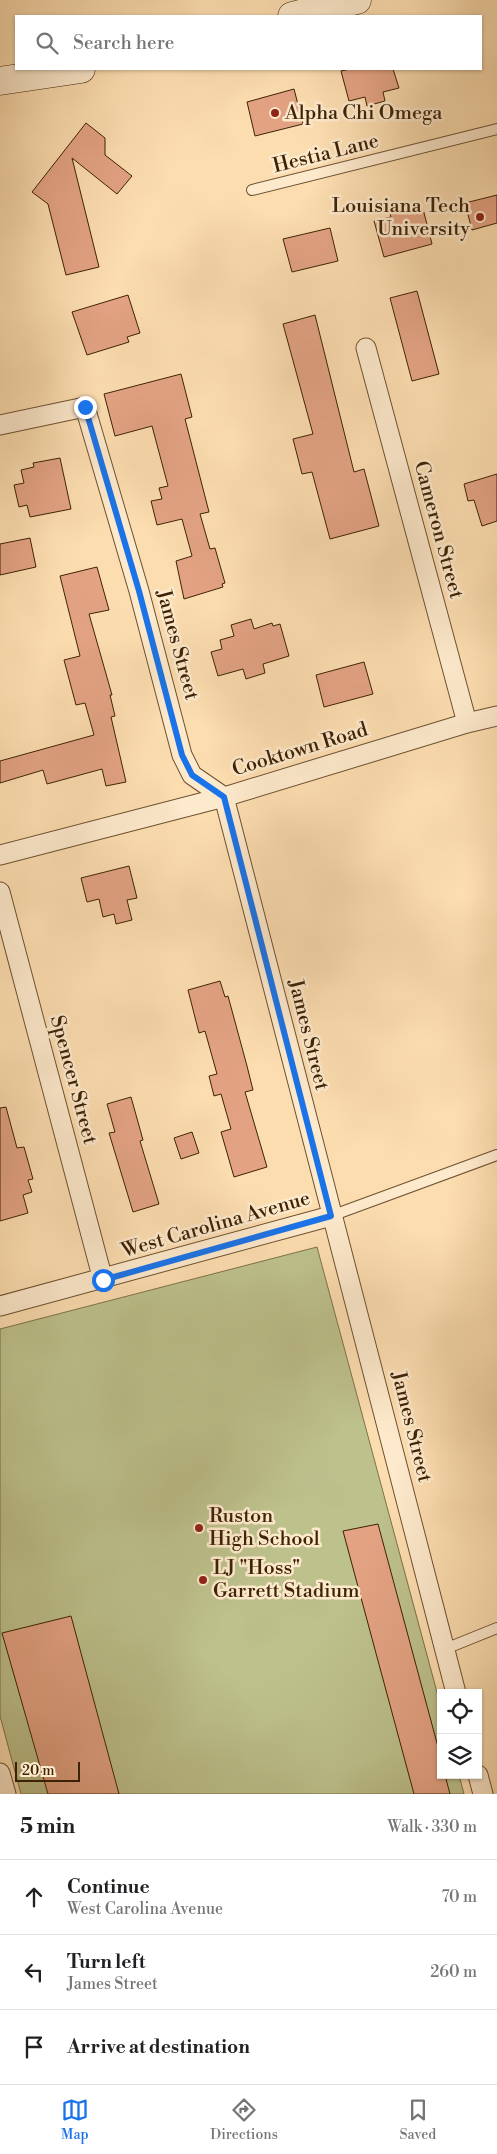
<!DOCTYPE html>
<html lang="en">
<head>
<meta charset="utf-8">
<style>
  :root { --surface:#fff; --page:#f2f2f2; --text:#202124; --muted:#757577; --line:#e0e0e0; --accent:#1a73e8 }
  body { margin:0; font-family:"Libre Bodoni",serif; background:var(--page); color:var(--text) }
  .controls { position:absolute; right:15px; bottom:15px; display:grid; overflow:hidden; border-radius:0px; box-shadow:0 1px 4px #0004 }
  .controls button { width:45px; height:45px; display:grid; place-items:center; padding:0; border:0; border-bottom:1px solid var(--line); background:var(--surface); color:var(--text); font:25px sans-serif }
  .scale { position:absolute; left:15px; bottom:12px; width:65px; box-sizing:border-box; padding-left:5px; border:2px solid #3d2205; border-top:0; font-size:14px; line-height:18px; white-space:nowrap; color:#3d2205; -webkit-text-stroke:4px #fde9cc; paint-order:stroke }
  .stop { position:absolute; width:15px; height:15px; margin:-11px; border:4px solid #1a73e8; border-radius:50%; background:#fff }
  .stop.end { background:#1a73e8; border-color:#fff; box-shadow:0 1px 5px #0008 }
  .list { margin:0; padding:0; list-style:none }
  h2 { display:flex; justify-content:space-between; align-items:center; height:65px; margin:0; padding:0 20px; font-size:21px }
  h2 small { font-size:16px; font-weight:400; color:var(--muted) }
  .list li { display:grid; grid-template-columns:32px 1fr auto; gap:15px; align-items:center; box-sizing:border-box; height:75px; padding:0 20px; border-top:1px solid var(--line) }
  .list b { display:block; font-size:19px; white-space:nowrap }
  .list p { margin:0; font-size:16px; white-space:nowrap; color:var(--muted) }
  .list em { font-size:16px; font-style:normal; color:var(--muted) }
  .icon { flex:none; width:28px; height:28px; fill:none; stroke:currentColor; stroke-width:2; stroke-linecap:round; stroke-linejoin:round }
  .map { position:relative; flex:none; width:497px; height:1794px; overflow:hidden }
  .search { position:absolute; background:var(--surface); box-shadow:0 1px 4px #0004; left:15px; right:15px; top:15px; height:55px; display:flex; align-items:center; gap:12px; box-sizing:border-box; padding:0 18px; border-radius:0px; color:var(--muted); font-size:19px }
  .sheet { height:290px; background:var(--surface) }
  nav { display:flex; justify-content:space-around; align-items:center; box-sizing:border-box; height:70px; border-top:1px solid var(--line); background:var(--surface); font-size:14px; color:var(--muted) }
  nav a { display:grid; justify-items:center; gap:2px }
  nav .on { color:var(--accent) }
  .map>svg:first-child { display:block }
</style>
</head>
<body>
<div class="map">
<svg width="497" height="1794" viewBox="0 0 497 1794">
  <rect width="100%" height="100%" fill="#fcddb0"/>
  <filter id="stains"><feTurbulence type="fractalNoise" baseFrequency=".004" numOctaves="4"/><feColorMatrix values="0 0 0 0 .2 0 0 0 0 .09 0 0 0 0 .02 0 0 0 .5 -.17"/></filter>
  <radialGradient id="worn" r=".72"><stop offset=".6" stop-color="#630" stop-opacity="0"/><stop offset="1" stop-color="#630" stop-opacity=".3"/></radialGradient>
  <path fill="#bdc18c" stroke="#7d7248" d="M 317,1247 L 441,1707 L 441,1775 L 459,1775 L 464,1794 L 21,1794 L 0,1716 L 0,1329 Z"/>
  <path fill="#e3a383" stroke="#3d2205" d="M 350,69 L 393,69 L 399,88 L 383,92 L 385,101 L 367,106 L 365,97 L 349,101 L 341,71 Z
    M 294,89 L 303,124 L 255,136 L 247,102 Z
    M 86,123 L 105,138 L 105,155 L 132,176 L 117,194 L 72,158 L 99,267 L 66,275 L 48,204 L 32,192 Z
    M 497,195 L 497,223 L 472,230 L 465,203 Z
    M 405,207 L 407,213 L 423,209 L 432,244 L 384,257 L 374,221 L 391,217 L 389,211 Z
    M 330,228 L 338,261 L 292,272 L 283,239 Z
    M 417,291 L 439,374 L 412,381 L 390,298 Z
    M 128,295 L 140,333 L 127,337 L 129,342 L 87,355 L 72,312 Z
    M 315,315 L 354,472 L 364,469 L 379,526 L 330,539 L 312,472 L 302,474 L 293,439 L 313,434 L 283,324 Z
    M 181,374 L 192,417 L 185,419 L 209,512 L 200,514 L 210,549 L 215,548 L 225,583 L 222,584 L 223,587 L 184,599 L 176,561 L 192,556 L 182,519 L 157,525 L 151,501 L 162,499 L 159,488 L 168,486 L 152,426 L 115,436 L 104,394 Z
    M 60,458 L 71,509 L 30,517 L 27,505 L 19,507 L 14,485 L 24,483 L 21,470 L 34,467 L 33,463 Z
    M 497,474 L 497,521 L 482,526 L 474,500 L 468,501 L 464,484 Z
    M 30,538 L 36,567 L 0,575 L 0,544 Z
    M 97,567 L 109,610 L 89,614 L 112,695 L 110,695 L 115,716 L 111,717 L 126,782 L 106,786 L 102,769 L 47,784 L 43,770 L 0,783 L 0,761 L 94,735 L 85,703 L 76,705 L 64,660 L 80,656 L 60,576 Z
    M 251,619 L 254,629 L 272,623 L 273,626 L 280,624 L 289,656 L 263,664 L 265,673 L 246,679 L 243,669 L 218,676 L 211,652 L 222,649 L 220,640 L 234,636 L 231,625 Z
    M 364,662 L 373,694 L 324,707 L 316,675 Z
    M 129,866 L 137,898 L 127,900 L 132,920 L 116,924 L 114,914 L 103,917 L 99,899 L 87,902 L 81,878 Z
    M 220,981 L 225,997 L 228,996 L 247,1066 L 253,1090 L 245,1092 L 267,1167 L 234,1177 L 221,1132 L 231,1129 L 221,1094 L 214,1096 L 209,1076 L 217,1074 L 205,1031 L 199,1033 L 188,990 Z
    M 131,1097 L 143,1140 L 140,1141 L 159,1204 L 133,1212 L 109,1133 L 115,1132 L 107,1104 Z
    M 6,1107 L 17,1148 L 24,1147 L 33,1179 L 28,1180 L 32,1192 L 23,1195 L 28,1213 L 0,1221 L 0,1108 Z
    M 192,1132 L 199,1153 L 181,1159 L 174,1138 Z
    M 378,1524 L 441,1758 L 441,1775 L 445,1775 L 450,1794 L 414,1794 L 343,1531 Z
    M 71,1616 L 119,1794 L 48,1794 L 2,1633 Z"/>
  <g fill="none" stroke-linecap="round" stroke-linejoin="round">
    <g stroke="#6d5130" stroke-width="12">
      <path id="service" d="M 252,190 L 497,129
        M 331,1216 L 497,1155
        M 445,1649 L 497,1628"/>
    </g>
    <g stroke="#6d5130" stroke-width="21">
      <path id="minor" d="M 366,348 L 467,723
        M 0,425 L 85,407 L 139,591 L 182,755 L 192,775 L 224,797 L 456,1693
        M 0,855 L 224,797 L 467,723 L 497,716
        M 0,892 L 103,1280
        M 0,1306 L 331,1216
        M 0,1773 L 6,1794
        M 478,1775 L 483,1794"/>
    </g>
    <g stroke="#3d2205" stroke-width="29">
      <path id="secondary" d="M 292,16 L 357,0
        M 0,81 L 81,69"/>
    </g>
    <use href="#service" stroke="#fde9cc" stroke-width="10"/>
    <use href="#minor" stroke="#fde9cc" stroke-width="19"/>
    <use href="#secondary" stroke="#fde9cc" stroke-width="28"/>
  </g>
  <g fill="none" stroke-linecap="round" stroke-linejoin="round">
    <path stroke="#1a73e8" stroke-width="6" d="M 85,407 L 139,591 L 182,755 L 192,775 L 224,797 L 331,1216 L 103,1280"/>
  </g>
  <g fill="#8f2418" stroke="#fde9cc" stroke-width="2">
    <circle cx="275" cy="113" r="5"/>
    <circle cx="480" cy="217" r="5"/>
    <circle cx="199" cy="1528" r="5"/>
    <circle cx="203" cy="1580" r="5"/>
  </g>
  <g text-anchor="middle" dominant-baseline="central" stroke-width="5" stroke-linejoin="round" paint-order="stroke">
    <g font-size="20" fill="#3d2205" stroke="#fde9cc" text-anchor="start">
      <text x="285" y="113">Alpha Chi Omega</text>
      <text x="470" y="206" text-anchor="end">Louisiana Tech<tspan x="470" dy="23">University</tspan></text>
      <text x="209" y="1516">Ruston<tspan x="209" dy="23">High School</tspan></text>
      <text x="213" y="1568">LJ "Hoss"<tspan x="213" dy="23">Garrett Stadium</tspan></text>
    </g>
    <g font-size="20" fill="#3d2205" stroke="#fde9cc">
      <text transform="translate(326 154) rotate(-14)">Hestia Lane</text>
      <text transform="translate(438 530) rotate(75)">Cameron Street</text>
      <text transform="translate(177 645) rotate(75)">James Street</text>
      <text transform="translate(300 750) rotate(-17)">Cooktown Road</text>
      <text transform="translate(308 1035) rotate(76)">James Street</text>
      <text transform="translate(73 1080) rotate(75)">Spencer Street</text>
      <text transform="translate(216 1225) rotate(-16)">West Carolina Avenue</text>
      <text transform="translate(411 1427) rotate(76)">James Street</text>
    </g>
  </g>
  <rect width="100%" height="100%" filter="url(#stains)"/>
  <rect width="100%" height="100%" fill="url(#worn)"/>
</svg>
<div class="controls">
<button><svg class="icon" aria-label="locate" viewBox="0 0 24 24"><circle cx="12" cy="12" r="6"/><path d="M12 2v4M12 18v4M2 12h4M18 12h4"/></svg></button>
<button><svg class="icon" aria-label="layers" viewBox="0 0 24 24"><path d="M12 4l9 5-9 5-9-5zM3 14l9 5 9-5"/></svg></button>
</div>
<div class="scale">20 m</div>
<div class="stop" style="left:103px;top:1280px"></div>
<div class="stop end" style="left:85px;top:407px"></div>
<div class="search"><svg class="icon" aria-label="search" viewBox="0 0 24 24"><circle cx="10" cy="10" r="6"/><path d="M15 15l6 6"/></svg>Search here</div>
</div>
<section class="sheet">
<h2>5 min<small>Walk · 330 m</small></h2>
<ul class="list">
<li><svg class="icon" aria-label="ahead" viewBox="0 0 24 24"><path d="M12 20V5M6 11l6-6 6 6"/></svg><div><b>Continue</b><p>West Carolina Avenue</p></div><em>70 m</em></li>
<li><svg class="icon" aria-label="left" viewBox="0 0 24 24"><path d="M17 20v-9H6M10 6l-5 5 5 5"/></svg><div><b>Turn left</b><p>James Street</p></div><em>260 m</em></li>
<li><svg class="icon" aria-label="arrive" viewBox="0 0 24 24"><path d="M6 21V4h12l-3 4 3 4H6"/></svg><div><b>Arrive at destination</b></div></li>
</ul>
</section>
<nav>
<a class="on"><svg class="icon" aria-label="map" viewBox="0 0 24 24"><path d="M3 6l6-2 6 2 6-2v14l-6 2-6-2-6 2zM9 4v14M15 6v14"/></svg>Map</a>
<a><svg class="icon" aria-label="directions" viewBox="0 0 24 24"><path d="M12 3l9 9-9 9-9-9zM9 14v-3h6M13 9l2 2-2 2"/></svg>Directions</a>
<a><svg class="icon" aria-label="saved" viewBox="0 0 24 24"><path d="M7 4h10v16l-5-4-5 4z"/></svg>Saved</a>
</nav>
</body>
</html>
